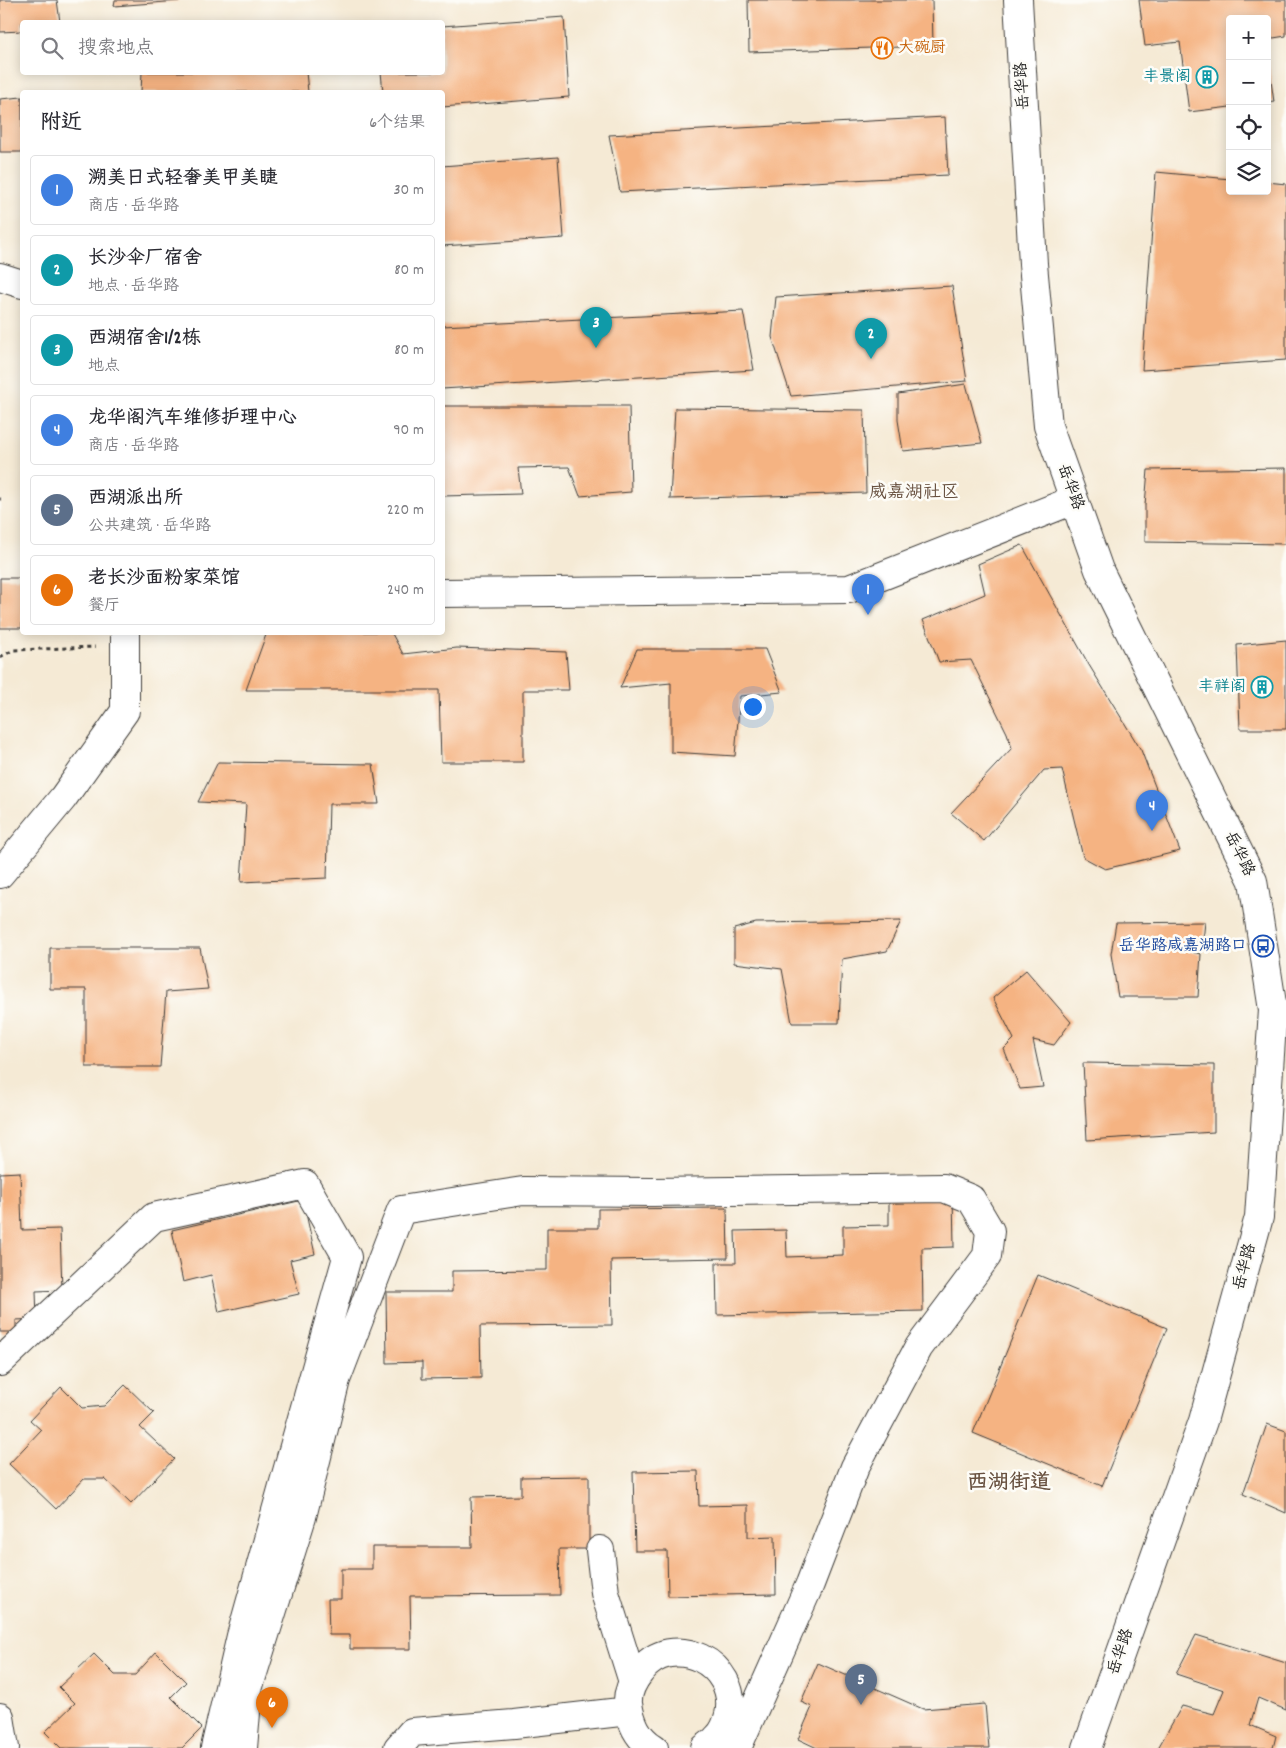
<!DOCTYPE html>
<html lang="zh">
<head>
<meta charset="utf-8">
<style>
  :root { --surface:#fff; --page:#f7f7f7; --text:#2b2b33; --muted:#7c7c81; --line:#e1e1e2; --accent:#111827 }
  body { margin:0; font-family:Dekko,"LXGW WenKai TC",sans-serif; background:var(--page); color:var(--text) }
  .controls { position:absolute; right:15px; top:15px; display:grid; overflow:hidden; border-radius:5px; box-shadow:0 2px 12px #0003 }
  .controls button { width:45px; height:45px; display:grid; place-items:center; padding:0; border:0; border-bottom:1px solid var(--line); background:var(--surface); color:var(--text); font:25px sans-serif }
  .you { position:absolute; left:752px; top:706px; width:18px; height:18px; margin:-12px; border:4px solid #fff; border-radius:50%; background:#1a73e8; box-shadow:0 0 0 8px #1a73e833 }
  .badge { display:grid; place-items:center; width:32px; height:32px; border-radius:50%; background:var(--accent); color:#fff; font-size:16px; font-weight:700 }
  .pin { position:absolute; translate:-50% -41px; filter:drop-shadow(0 1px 2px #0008) }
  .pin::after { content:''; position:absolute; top:26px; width:18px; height:15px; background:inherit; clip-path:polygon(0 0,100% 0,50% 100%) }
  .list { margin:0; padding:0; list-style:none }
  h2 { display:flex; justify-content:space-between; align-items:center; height:65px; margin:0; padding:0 20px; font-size:21px }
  h2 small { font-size:16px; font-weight:400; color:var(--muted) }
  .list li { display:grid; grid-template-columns:32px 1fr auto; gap:15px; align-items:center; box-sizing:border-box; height:70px; margin:0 10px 10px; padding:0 10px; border:1px solid var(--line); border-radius:5px }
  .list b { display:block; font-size:19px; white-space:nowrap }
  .list p { margin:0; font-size:16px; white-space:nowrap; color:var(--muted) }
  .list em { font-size:16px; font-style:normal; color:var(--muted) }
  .icon { flex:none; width:28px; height:28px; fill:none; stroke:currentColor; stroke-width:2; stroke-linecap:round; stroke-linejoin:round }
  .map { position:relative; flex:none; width:1286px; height:1748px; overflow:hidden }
  .search { position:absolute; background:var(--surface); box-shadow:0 2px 12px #0003; left:20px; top:20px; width:425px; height:55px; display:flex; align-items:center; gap:12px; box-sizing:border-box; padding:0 18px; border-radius:5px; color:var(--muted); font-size:19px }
  .panel { position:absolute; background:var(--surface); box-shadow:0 2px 12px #0003; left:20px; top:90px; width:425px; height:545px; border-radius:5px }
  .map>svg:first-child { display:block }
</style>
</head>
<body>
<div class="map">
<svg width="1286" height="1748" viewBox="0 0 1286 1748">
  <rect width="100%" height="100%" fill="#fdfcf7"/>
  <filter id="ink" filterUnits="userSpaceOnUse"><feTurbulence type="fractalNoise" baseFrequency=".02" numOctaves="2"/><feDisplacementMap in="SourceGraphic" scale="10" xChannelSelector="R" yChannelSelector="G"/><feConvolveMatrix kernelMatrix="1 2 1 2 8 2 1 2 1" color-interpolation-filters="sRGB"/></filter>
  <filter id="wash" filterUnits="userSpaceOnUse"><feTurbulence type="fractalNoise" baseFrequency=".0096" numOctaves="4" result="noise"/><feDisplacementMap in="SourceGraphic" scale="20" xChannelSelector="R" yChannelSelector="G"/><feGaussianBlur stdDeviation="1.12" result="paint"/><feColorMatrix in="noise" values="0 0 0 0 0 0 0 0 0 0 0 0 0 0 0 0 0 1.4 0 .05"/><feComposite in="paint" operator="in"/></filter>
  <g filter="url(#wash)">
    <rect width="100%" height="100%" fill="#f5ead5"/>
    <g id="blocks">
      <path fill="#f5b382" d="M 0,0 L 57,0 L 60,22 L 22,22 L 22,31 L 0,32 Z
        M 115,0 L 179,0 L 179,1 L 114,6 Z
        M 748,0 L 932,0 L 933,46 L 749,52 Z
        M 1139,0 L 1286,0 L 1286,36 L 1267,39 L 1267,19 L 1230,19 L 1230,107 L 1189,112 L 1180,42 L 1145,46 Z
        M 564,17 L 569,97 L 442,107 L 442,92 L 383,92 L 381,72 L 442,72 L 442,26 Z
        M 1267,53 L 1274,102 L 1267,103 Z
        M 142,72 L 306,72 L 308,92 L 141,92 Z
        M 22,97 L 22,152 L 0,152 L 0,99 Z
        M 945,117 L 948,175 L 620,192 L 609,135 Z
        M 558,157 L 564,238 L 442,246 L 442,166 Z
        M 1156,172 L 1230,179 L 1230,191 L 1267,191 L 1267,182 L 1286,184 L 1286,360 L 1142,370 Z
        M 952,286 L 967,381 L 791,396 L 772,337 L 776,297 Z
        M 743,311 L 754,370 L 442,389 L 442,326 Z
        M 966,384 L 982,443 L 903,451 L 898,420 L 898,394 Z
        M 442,406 L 629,406 L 631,492 L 580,496 L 569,467 L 518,468 L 521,494 L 442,496 Z
        M 675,408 L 864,410 L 866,493 L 670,499 Z
        M 1286,468 L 1286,544 L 1145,542 L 1145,505 L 1148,470 Z
        M 1022,545 L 1089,665 L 1141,750 L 1180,851 L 1105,869 L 1083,857 L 1062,769 L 1044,770 L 984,841 L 951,813 L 1012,748 L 1007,733 L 971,660 L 939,662 L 923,620 L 985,594 L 978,564 Z
        M 0,578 L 22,578 L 22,628 L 0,628 Z
        M 267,632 L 391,632 L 403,654 L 457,648 L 566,652 L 569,690 L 523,690 L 523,762 L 441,762 L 439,690 L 246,690 Z
        M 1286,640 L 1286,729 L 1240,729 L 1237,645 Z
        M 637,649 L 765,649 L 782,692 L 740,696 L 735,756 L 671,752 L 671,683 L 620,688 Z
        M 218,762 L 373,764 L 379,804 L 329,804 L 327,878 L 241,882 L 246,804 L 198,802 Z
        M 901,921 L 887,951 L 842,959 L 839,1023 L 792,1023 L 782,969 L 734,963 L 734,929 L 756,923 Z
        M 1205,922 L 1203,941 L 1191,942 L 1191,952 L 1201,954 L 1198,997 L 1118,997 L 1111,954 L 1116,923 Z
        M 50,948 L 200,948 L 208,989 L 166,992 L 160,1067 L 86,1067 L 86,989 L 50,989 Z
        M 1026,970 L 1071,1022 L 1054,1045 L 1033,1040 L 1043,1087 L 1020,1089 L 1004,1049 L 1014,1039 L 993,998 Z
        M 1083,1063 L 1214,1065 L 1214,1132 L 1087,1140 Z
        M 20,1172 L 22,1230 L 60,1229 L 62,1290 L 36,1291 L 37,1319 L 16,1320 L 16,1332 L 0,1332 L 0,1173 Z
        M 953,1195 L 954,1247 L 922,1248 L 923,1311 L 717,1315 L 716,1263 L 736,1263 L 735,1231 L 786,1230 L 787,1257 L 843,1255 L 843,1226 L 889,1225 L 889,1197 Z
        M 303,1200 L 315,1254 L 290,1260 L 299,1294 L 219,1312 L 211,1275 L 183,1282 L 172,1230 Z
        M 727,1208 L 728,1258 L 611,1260 L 612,1325 L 480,1326 L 481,1378 L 422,1379 L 422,1362 L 387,1363 L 386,1292 L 452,1292 L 452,1271 L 547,1270 L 547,1228 L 598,1228 L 598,1209 Z
        M 1038,1275 L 1167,1328 L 1102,1486 L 973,1433 Z
        M 125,1385 L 154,1413 L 140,1427 L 174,1459 L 131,1504 L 105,1479 L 84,1479 L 56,1509 L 9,1464 L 41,1430 L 30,1420 L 61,1387 L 82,1408 L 104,1406 Z
        M 1267,1424 L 1286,1431 L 1286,1513 L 1243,1494 Z
        M 698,1471 L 699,1506 L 748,1505 L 748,1537 L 775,1536 L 776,1594 L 668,1596 L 667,1551 L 635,1551 L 633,1472 Z
        M 589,1476 L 589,1549 L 559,1549 L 560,1595 L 410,1596 L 411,1649 L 350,1649 L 350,1635 L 329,1635 L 328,1599 L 341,1599 L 341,1569 L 372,1569 L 372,1547 L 472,1547 L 471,1497 L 521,1496 L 521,1477 Z
        M 1196,1635 L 1286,1663 L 1286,1710 L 1258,1698 L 1250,1725 L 1276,1736 L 1273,1748 L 1158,1748 L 1182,1706 L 1214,1714 L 1224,1690 L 1176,1674 Z
        M 156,1652 L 186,1682 L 171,1697 L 202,1728 L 182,1748 L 61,1748 L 45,1732 L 75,1703 L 59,1687 L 94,1654 L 115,1675 L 135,1675 Z
        M 818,1663 L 923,1709 L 985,1704 L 989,1748 L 817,1748 L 798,1739 L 812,1707 L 801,1702 Z"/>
    </g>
  </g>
  <g filter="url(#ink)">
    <use href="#blocks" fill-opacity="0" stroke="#3d3b38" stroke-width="1"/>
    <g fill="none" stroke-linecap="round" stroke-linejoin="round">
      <g stroke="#3d3b38" stroke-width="30">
        <path id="minor" d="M 1018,0 L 1033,264 L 1048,426 L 1099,570 L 1253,881 L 1273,1010 L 1259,1217 L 1203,1421 L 1087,1748
          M 0,277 L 22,284
          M 442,593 L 849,589 L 1074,500
          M 0,874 L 63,798 L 125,711 L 125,632
          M 0,1362 L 154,1217 L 305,1184 L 347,1257 L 241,1636 L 215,1748
          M 600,1550 L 605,1593 L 633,1682
          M 0,1717 L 5,1748
          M 243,1748 L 248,1689 L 302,1517 L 336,1380 L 401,1210 L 523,1191 L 652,1192 L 944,1188 L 971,1199 L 990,1231 L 987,1256 L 919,1347 L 855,1467 L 810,1584 L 737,1748
          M 398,1748 L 412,1732 L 514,1724 L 629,1711
          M 654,1748 C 637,1738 631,1722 628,1704 C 627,1693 633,1681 640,1672 C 671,1629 740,1663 729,1715 C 727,1723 724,1732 717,1738 C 714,1742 709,1745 705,1748"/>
      </g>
      <path stroke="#3d3b38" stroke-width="3" stroke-dasharray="4 4" stroke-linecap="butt" d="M 0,499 L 1,499
        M 0,657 L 14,650 L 95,647"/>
      <use href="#minor" stroke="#fff" stroke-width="28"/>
    </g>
  </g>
  <defs>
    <g id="restaurant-ring" transform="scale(1.125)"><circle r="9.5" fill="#fdfcf7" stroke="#e8710a" stroke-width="1.5"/><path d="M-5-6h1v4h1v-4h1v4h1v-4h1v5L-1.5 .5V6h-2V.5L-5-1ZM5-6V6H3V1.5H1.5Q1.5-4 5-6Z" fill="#e8710a"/></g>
    <g id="building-ring" transform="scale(1.125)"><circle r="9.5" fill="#fdfcf7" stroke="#0f9aa8" stroke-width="1.5"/><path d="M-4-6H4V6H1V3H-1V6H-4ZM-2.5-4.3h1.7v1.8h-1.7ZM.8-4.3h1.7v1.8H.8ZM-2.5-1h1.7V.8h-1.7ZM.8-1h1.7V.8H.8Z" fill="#0f9aa8"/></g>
    <g id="bus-ring" transform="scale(1.125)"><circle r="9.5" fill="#fdfcf7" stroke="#1a4fb4" stroke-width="1.5"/><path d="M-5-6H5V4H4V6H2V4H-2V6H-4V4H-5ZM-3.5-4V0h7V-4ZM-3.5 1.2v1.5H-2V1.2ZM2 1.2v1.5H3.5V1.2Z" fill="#1a4fb4"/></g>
  </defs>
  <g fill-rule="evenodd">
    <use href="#restaurant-ring" x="882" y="48"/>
    <use href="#building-ring" x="1207" y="77"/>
    <use href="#building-ring" x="1262" y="687"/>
    <use href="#bus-ring" x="1263" y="946"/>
  </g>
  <g text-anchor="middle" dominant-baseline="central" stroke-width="5" stroke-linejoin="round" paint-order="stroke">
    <g font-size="16" fill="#c56008" stroke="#fdfcf7" text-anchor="start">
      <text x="898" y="48">大碗厨</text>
    </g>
    <g font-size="16" fill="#0d838f" stroke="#fdfcf7" text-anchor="end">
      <text x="1191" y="77">丰景阁</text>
      <text x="1246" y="687">丰祥阁</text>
    </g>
    <g font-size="16" fill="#1c1c1c" stroke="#fdfcf7">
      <text transform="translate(1023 86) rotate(-93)">岳华路</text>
      <text transform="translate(1070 487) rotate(70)">岳华路</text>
      <text transform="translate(1239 854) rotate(64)">岳华路</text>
      <text transform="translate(1245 1267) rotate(-75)">岳华路</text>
      <text transform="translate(1121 1652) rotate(-71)">岳华路</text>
    </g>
    <g font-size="16" fill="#164399" stroke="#fdfcf7" text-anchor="end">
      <text x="1247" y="946">岳华路咸嘉湖路口</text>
    </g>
    <g font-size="18" fill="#685140" stroke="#fdfcf7">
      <text x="914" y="493">威嘉湖社区</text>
    </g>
    <g font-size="21" font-weight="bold" fill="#685140" stroke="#fdfcf7">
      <text x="1009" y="1484">西湖街道</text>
    </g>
  </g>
</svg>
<div class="controls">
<button>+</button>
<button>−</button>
<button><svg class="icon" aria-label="locate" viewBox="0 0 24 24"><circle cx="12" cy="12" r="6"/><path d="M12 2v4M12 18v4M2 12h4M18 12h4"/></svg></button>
<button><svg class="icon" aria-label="layers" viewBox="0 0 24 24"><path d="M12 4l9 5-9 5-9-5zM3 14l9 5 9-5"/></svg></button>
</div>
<div class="you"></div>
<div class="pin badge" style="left:868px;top:615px;background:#3f7fe0">1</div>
<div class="pin badge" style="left:871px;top:359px;background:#0f9aa8">2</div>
<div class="pin badge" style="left:596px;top:348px;background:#0f9aa8">3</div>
<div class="pin badge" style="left:1152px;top:831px;background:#3f7fe0">4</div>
<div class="pin badge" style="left:861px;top:1705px;background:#5c6f8a">5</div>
<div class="pin badge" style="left:272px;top:1728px;background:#e8710a">6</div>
<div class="search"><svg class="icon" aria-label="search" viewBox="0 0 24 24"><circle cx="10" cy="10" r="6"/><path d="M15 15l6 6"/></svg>搜索地点</div>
<section class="panel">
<h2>附近<small>6个结果</small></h2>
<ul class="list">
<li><span class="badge" style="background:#3f7fe0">1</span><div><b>溯美日式轻奢美甲美睫</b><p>商店 · 岳华路</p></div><em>30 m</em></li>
<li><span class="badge" style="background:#0f9aa8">2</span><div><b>长沙伞厂宿舍</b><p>地点 · 岳华路</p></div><em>80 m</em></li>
<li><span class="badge" style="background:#0f9aa8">3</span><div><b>西湖宿舍1/2栋</b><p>地点</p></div><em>80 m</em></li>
<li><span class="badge" style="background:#3f7fe0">4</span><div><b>龙华阁汽车维修护理中心</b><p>商店 · 岳华路</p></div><em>90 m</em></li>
<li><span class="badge" style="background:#5c6f8a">5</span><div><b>西湖派出所</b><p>公共建筑 · 岳华路</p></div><em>220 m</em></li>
<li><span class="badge" style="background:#e8710a">6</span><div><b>老长沙面粉家菜馆</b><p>餐厅</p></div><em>240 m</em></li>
</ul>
</section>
</div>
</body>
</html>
